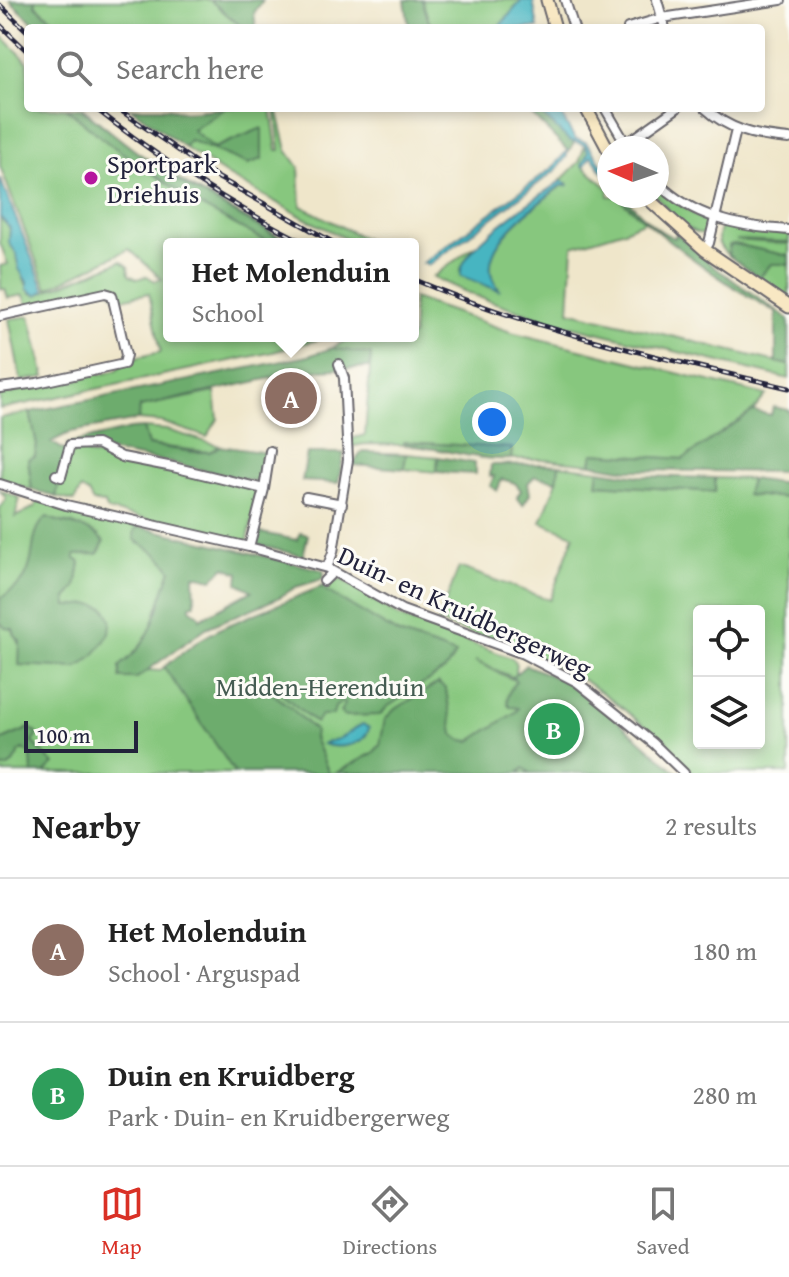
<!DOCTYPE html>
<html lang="en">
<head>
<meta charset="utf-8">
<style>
  :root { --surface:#fff; --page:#f6f6f6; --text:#222; --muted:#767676; --line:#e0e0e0; --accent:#d93025 }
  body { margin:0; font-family:"Gentium Book Plus",serif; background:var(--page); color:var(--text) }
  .controls { position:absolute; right:24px; bottom:24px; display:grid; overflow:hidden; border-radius:8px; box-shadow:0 4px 12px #0003 }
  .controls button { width:72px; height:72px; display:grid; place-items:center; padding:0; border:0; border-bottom:2px solid var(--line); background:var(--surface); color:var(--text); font:40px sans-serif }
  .compass { position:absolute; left:597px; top:136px; width:72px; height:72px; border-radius:50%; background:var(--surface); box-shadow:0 4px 12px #0003; rotate:272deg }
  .scale { position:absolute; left:24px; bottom:20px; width:114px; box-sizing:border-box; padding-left:8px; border:4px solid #22223b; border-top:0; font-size:22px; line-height:28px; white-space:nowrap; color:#22223b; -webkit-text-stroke:6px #fdfcf7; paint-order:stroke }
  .you { position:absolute; left:492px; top:422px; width:28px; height:28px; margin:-20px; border:6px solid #fff; border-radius:50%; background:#1a73e8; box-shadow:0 0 0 12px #1a73e833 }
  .badge { display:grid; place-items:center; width:52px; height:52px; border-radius:50%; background:var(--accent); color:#fff; font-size:26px; font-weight:700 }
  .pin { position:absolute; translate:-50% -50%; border:4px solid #fff; box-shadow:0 2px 8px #0006 }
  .popup { position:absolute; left:163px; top:238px; width:256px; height:104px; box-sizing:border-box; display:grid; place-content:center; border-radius:8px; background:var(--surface); filter:drop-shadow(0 2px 6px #0005); font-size:26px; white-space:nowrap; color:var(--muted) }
  .popup b { font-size:30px; color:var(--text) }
  .popup::after { content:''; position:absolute; left:50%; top:100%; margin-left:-16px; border:16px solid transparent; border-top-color:var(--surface) }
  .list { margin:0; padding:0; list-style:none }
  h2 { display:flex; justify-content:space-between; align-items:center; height:104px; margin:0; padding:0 32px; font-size:34px }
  h2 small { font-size:26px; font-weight:400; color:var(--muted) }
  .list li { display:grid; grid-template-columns:52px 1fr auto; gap:24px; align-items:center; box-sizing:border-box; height:144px; padding:0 32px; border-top:2px solid var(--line) }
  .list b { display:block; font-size:30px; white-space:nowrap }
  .list p { margin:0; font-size:26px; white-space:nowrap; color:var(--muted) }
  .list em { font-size:26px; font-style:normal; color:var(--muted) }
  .icon { flex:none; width:44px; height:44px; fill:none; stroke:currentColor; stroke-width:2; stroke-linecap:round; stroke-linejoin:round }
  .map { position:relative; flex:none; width:789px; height:773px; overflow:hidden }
  .search { position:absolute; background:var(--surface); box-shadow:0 4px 12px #0003; left:24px; right:24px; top:24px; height:88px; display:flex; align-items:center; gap:20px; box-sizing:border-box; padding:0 28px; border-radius:8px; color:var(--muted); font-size:30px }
  .sheet { height:392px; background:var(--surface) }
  nav { display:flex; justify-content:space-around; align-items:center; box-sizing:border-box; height:112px; border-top:2px solid var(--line); background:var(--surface); font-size:22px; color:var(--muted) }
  nav a { display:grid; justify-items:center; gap:4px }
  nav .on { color:var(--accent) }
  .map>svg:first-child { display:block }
</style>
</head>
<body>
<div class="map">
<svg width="789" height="773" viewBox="0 0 789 773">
  <rect width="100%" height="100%" fill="#fdfcf7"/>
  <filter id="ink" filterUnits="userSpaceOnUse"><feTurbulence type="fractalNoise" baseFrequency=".0125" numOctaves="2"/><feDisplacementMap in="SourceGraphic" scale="16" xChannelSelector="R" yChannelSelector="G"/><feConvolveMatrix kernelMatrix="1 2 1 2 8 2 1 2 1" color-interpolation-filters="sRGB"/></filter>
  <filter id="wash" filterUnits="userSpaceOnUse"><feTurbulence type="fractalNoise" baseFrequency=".006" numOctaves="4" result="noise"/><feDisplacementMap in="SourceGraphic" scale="32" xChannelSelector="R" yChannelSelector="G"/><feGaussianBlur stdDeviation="1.8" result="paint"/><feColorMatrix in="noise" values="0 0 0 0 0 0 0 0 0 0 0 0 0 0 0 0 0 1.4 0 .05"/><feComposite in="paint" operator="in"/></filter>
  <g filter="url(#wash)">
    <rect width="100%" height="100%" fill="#efe6ca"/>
    <path fill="#87c77e" stroke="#54745c" stroke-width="2" fill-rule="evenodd" d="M 36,0 L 210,0 L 243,28 L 63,28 L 35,4 Z
      M 422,0 L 522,0 L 498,28 L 434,28 L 429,22 Z
      M 0,34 L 28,62 L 28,108 L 82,108 L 131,148 L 194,189 L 293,244 L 169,244 L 169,336 L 332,336 L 273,352 L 0,409 L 0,395 L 15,393 L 17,389 L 68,382 L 70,379 L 74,381 L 97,373 L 100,375 L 117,370 L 127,360 L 161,352 L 149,293 L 118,300 L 110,289 L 102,287 L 28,307 L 24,295 L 8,298 L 5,289 L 1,289 L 0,266 L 8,264 L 0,243 L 0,217 L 10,228 L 9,243 L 17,254 L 17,262 L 30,293 L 37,295 L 121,261 L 128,266 L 129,275 L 137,279 L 147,276 L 155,281 L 162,279 L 129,249 L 47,289 L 0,166 Z
      M 225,108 L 271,108 L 277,150 L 280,150 L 275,108 L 277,108 L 287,150 L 299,167 L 301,206 L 375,244 L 357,244 L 310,221 L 230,177 L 184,147 L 189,140 L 248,164 L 261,159 L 261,129 L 214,148 L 192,130 Z
      M 585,145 L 588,153 L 582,165 L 609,189 L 609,196 L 617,196 L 645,221 L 622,231 L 573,246 L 569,311 L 789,365 L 789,379 L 551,321 L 475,296 L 433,277 L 474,246 L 460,271 L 499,289 C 466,252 535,207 561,186 L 566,186 L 567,183 L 559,182 L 579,162 Z
      M 657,188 L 709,225 L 707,234 C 687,236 668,210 656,196 Z
      M 721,227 L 789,234 L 789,242 L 736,240 L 789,244 L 789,256 L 734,244 L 729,245 L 728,255 C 718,247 715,238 721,227 Z
      M 771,264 L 789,264 L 789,297 L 759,278 Z
      M 413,298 L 511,332 L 766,395 L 753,411 L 683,459 L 593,453 L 591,464 L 543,459 L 511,459 L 512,449 L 404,442 L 404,445 L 366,444 L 348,447 L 353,438 L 365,435 L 371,355 L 332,348 L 354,336 L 413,336 Z
      M 30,316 L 45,377 L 21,381 L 9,319 Z
      M 215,392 L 218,419 L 207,437 L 161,422 L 138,420 L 139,407 Z
      M 30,412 L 37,445 L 35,456 L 28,459 L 32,490 L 0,480 L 0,418 Z
      M 143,428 L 167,430 L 220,446 L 209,452 L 148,445 Z
      M 79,448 L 88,448 L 87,454 L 165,468 L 259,490 L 247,543 L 107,510 L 105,503 L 93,502 L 88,493 L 81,489 L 74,501 L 56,497 L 66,450 Z
      M 406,454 L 438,457 L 437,472 L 404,469 Z
      M 559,465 L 599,470 L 598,484 L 715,492 L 715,478 L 751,479 L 747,495 L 789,498 L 789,773 L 694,773 C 660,739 607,690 564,670 C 524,651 480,637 438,622 L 459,567 L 550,600 L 574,535 L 541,522 L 557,481 ZM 699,611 L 759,611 L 759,743 L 699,743 Z
      M 0,490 L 20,498 L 15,517 L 35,507 L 38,500 L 141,527 L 135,530 L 138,543 C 152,547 164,557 171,569 L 147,640 L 121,668 L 160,671 L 164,667 L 166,670 L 340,600 L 320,587 L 341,579 L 400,617 L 512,658 L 516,662 L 515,673 L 517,674 L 512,677 L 475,661 L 545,695 L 665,773 L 0,773 L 0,621 L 13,629 L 21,647 L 84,664 C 100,647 119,632 105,608 C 87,601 83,607 67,606 L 66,600 L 76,587 L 80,562 L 75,559 L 75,554 L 98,535 L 73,524 L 46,519 C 27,538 38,558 25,579 C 20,587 8,594 0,600 L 0,508 L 6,498 Z"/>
    <path fill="#6dac6d" stroke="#486754" stroke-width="2" fill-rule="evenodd" d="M 9,0 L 36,0 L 35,5 L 63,28 L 39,28 Z
      M 210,0 L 263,0 L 254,13 L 256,28 L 243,28 Z
      M 405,0 L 422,0 L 429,22 L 434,28 L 409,28 Z
      M 66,108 L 80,108 L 164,173 L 289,244 L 271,244 L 200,206 L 108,143 Z
      M 131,108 L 167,108 L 186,112 L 225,108 L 193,130 L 214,148 L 262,128 L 262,159 L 248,164 L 190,140 L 184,147 Z
      M 525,108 L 534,108 L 574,143 L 569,152 Z
      M 617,196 L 623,196 C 639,211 654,231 675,238 L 676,233 L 714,267 L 789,319 L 789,365 L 776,362 L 776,312 C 717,280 666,241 617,196 Z
      M 734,244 L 789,256 L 789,264 L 771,264 L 759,278 L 728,255 L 730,245 Z
      M 332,348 L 371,354 L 370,367 L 303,371 L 140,407 L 138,420 L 71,432 L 51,442 L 66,451 L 56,497 L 32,490 L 28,459 L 35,456 L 37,445 L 30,412 L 308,356 Z
      M 773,407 L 789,410 L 789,472 L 628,470 L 591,464 L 593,453 L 683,459 L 753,411 L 771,415 Z
      M 143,428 L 148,445 L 194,452 L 210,452 L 220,446 L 268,453 L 261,483 L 162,461 L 84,447 L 72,449 L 67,444 L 130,429 Z
      M 404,442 L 512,448 L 511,459 C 475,461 440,447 404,445 Z
      M 362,452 L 406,454 L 404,469 L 352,465 Z
      M 307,453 L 344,453 L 338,483 L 302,481 Z
      M 438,457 L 475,463 L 475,474 L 437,472 Z
      M 542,464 L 559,465 L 557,481 L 535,476 L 528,483 L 530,494 L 523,505 L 517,497 L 521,490 L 515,483 L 502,479 L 497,491 L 490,486 L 494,476 L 490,476 L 491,465 Z
      M 599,470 L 639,476 L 715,478 L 715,492 L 597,484 Z
      M 751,479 L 779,483 L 789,480 L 789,498 L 746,495 Z
      M 47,517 C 64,525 91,525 104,542 L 98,554 L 75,555 L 75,559 L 80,562 L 76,587 L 66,600 L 67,606 C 82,607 86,600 105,608 C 106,610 111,617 111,620 C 113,637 91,661 76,668 L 19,665 L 20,641 L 15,636 L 13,629 L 5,628 L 0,622 L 0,599 C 8,592 20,587 25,577 C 37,557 28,532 47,517 Z
      M 141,527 L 323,570 L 324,574 L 323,579 L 296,587 L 278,598 L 206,628 L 137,678 L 120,678 L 120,666 C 157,637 155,611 171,570 C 161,554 148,549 134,539 L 135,529 ZM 225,567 L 239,573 L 238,583 L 252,591 L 200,619 L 200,616 L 190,608 L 190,605 L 195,604 L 194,575 L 213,579 Z
      M 257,532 L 297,540 L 300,533 L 308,535 L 303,556 L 254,544 Z
      M 320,587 L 399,634 L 456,654 L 445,670 L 387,707 L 380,715 L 344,716 L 340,712 L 345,703 L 343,701 L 335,707 L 333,715 L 321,715 L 316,723 L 266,681 L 263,683 C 269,692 276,696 284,702 C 295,710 304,722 315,730 L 314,738 L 329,773 L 235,773 L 164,667 L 198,641 L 221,628 Z
      M 526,665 L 571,684 L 595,701 L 678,773 L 531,773 L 524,768 L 519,773 L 336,773 L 373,753 L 380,745 L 385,719 L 394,710 L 438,683 L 446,689 L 453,734 L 461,740 L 471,741 L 517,711 L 518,708 L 509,706 C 504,697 511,688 516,681 L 512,677 Z
      M 30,728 L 37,733 L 37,737 L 33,742 L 54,764 L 44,773 L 32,773 L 31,754 L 22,749 C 13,757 16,769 0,768 L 0,741 Z"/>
    <path fill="#47b5c1" stroke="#346c7e" stroke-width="2" d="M 522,0 L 533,0 L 538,28 L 498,28 Z
      M 535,108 L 557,108 L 575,139 L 586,142 L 609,174 L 609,180 L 591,156 L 584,167 L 582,165 L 588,152 L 585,145 L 569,140 Z
      M 567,151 L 567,156 L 556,170 L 429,265 L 423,263 L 552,168 Z
      M 0,178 L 45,291 L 37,295 L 27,289 L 27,282 L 19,269 L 17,254 L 9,243 L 10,228 L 0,217 Z
      M 563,181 L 568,185 L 560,186 C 533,209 466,251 500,291 L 461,276 C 456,249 537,198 559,182 Z
      M 363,724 L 369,728 C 365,747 337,749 323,744 C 327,740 333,742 340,738 C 349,734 354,728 363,724 Z"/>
  </g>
  <g filter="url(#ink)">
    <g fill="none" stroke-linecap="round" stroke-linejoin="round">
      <g stroke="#6a676d" stroke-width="12">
        <path id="street" d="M 565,0 L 574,28
          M 657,0 L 665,28
          M 628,28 L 662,18 L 781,0
          M 605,108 L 626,144
          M 705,108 C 730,131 756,136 789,139
          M 629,148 L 626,144 L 677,108
          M 657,182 C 693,218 740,227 789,230
          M 705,250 L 709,243 L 736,130
          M 0,316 L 105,293 L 112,295 L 126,355 L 124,364 L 37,383 L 0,388
          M 56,475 L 61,477 L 70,445 L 97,444 L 122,457 L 173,467 L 264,489
          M 0,484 L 66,505 L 249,547 L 327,568 L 402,610 L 521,653 L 577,682 L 653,743 L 684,773
          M 306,497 L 342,504
          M 249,547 L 264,489 L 270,451
          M 327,568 L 333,552 L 348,460 L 344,378 L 339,364
          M 324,581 L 333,572"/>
      </g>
      <g stroke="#6a676d" stroke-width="15">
        <path id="secondary" d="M 547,0 L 555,28
          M 586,108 L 609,151
          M 645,196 L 705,250 L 789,307"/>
      </g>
      <use href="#street" stroke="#fff" stroke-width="8"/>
      <use href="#secondary" stroke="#f8e8c3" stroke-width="11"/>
      <g stroke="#22223b" stroke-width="5">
        <path id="rail" d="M 0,5 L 28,32
          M 0,25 L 28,52
          M 95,108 C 161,160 232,206 307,244
          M 117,108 L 217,177 L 336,244
          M 413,279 C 534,331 662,358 789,388"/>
      </g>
      <use href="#rail" stroke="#fdfcf7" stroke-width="2" stroke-dasharray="6" stroke-linecap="butt"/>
    </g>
  </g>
  <circle fill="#b5179e" stroke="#fdfcf7" stroke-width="3" cx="91" cy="178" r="8"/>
  <g text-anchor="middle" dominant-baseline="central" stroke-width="6" stroke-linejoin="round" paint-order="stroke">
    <g font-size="26" fill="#22223b" stroke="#fdfcf7" text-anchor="start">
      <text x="107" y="163">Sportpark<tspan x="107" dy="30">Driehuis</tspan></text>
    </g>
    <g font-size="26" fill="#22223b" stroke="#fdfcf7">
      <text transform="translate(465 611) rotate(25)">Duin- en Kruidbergerweg</text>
    </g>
    <g font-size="26" fill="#455c52" stroke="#fdfcf7">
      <text x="320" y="686">Midden-Herenduin</text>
    </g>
  </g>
</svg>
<div class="controls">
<button><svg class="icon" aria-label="locate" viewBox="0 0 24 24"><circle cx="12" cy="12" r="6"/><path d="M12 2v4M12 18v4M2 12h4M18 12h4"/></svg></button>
<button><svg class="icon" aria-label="layers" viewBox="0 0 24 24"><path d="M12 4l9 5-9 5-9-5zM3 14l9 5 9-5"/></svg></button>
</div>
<svg class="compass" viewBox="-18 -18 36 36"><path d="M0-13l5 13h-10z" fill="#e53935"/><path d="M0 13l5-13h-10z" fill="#767676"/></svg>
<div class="scale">100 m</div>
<div class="you"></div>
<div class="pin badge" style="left:291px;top:398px;background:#8d6e63">A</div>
<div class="popup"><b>Het Molenduin</b>School</div>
<div class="pin badge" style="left:554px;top:729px;background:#2e9e5b">B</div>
<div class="search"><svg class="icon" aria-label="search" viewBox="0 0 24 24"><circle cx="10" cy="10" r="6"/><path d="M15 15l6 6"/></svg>Search here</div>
</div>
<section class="sheet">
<h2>Nearby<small>2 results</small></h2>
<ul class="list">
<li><span class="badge" style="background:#8d6e63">A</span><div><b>Het Molenduin</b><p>School · Arguspad</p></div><em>180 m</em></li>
<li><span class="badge" style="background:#2e9e5b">B</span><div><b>Duin en Kruidberg</b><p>Park · Duin- en Kruidbergerweg</p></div><em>280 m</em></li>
</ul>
</section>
<nav>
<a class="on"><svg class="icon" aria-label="map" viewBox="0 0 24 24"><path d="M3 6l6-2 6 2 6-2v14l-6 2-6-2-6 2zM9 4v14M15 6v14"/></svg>Map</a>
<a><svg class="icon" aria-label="directions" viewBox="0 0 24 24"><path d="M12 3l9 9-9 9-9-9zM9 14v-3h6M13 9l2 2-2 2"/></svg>Directions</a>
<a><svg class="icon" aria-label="saved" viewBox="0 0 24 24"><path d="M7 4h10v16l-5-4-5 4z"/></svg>Saved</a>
</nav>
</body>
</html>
